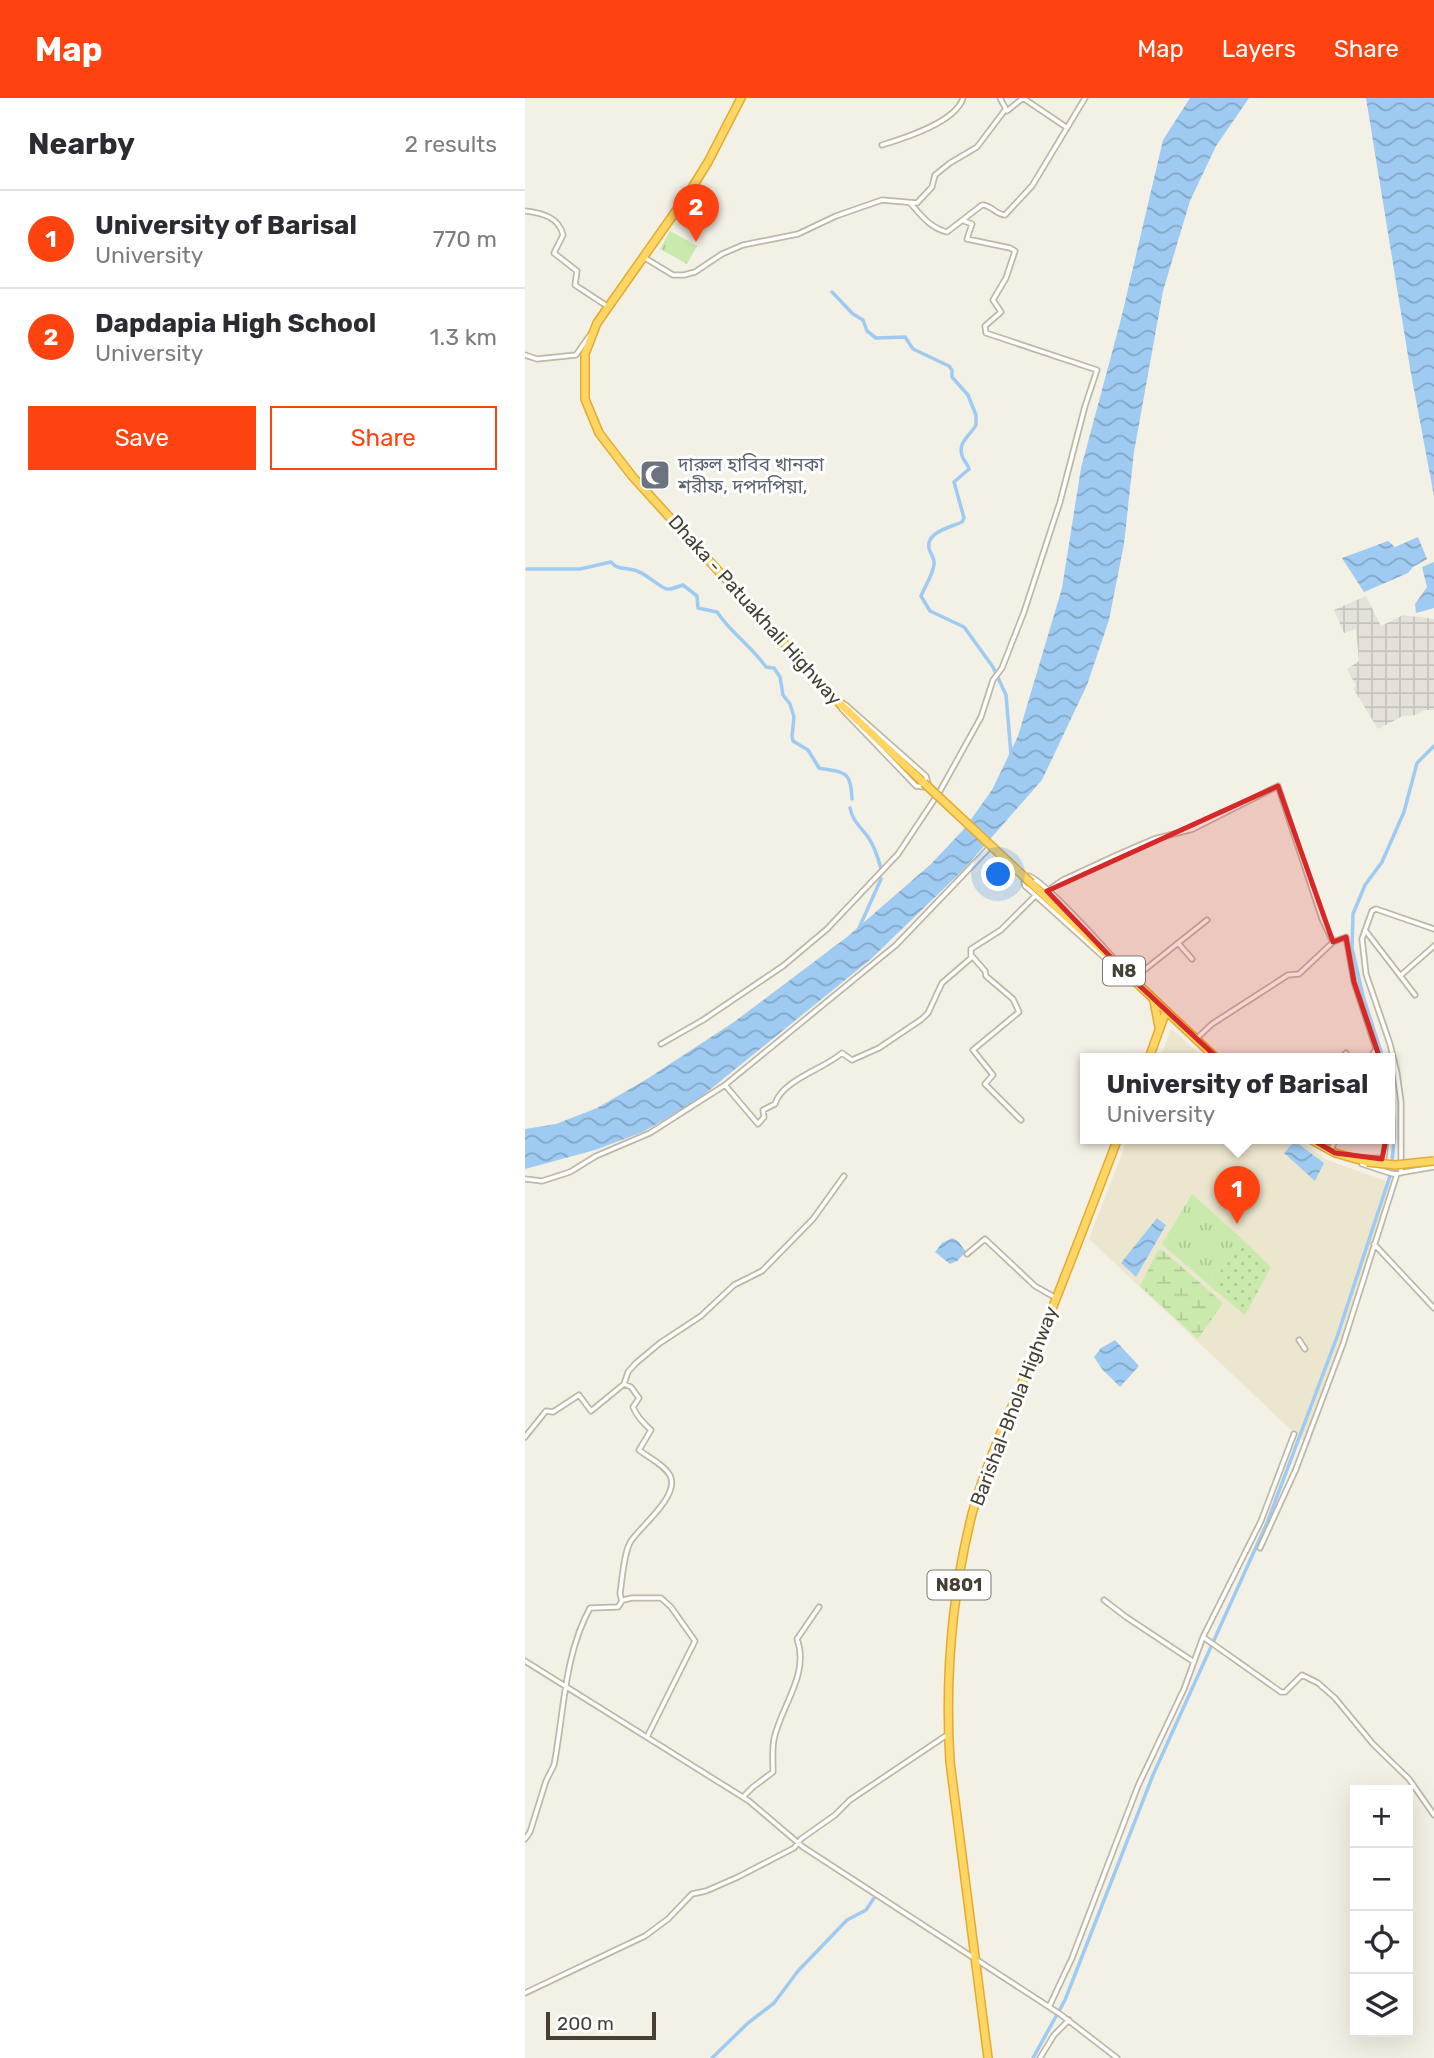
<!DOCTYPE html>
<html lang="en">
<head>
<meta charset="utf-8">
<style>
  :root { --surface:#fff; --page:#f2f2f3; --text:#2b2b33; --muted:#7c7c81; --line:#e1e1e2; --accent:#ff4310 }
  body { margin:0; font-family:Rubik,"Noto Sans Bengali",sans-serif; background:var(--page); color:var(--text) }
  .controls { position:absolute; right:21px; bottom:21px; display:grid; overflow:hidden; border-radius:0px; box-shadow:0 7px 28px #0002 }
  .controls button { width:63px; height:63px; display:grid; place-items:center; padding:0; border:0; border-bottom:2px solid var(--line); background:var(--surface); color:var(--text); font:35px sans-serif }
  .scale { position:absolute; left:21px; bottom:18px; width:110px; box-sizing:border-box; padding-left:7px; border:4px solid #464034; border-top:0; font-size:19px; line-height:24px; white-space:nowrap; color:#464034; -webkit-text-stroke:5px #fff; paint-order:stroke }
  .you { position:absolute; left:474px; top:777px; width:24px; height:24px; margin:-18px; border:5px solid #fff; border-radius:50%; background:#1a73e8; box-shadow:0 0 0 10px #1a73e833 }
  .badge { display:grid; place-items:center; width:46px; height:46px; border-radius:50%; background:var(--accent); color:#fff; font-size:23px; font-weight:700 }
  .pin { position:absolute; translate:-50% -58px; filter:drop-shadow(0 2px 4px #0008) }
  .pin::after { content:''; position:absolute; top:37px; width:24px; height:21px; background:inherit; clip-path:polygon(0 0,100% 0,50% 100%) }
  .popup { position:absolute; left:555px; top:955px; width:315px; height:91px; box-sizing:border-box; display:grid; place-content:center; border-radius:0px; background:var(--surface); filter:drop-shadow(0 2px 5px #0005); font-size:23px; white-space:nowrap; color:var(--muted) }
  .popup b { font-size:26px; color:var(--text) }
  .popup::after { content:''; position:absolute; left:50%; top:100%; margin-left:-14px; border:14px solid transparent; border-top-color:var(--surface) }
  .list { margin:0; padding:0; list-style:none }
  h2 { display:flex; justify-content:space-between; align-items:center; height:91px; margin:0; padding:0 28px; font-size:30px }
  h2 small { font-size:23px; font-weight:400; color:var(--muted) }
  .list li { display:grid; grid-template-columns:46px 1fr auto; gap:21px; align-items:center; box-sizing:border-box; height:98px; padding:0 28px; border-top:2px solid var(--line) }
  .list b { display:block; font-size:26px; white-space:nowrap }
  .list p { margin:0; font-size:23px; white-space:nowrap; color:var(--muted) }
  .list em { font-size:23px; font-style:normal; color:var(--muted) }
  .actions { display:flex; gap:14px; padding:21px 28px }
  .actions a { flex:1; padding:16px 0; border:2px solid var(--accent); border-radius:0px; text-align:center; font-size:24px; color:var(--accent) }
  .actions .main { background:var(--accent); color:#fff }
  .icon { flex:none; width:38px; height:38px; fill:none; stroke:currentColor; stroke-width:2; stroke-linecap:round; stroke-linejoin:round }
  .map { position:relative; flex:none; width:909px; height:1960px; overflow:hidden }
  header { display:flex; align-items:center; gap:42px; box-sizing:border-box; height:98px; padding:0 35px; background:var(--accent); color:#fff }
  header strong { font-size:33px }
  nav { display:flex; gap:38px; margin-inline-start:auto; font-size:24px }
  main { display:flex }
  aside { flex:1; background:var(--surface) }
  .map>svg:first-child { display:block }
</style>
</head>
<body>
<header>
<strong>Map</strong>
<nav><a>Map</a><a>Layers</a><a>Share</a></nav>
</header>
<main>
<aside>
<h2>Nearby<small>2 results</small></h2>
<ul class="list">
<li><span class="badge">1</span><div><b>University of Barisal</b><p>University</p></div><em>770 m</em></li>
<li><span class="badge">2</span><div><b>Dapdapia High School</b><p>University</p></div><em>1.3 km</em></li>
</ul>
<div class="actions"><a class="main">Save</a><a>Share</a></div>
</aside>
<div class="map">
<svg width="909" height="1960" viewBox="0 0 909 1960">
  <defs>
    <pattern id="industrial-grid" width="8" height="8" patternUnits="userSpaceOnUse" patternTransform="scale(1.75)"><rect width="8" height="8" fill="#e5e1da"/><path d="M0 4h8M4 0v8" fill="none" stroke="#c6c2bc"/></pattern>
    <pattern id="grass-dots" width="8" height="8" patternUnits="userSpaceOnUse" patternTransform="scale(1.75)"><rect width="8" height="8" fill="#cae9ac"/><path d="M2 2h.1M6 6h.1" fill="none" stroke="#afc995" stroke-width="1.8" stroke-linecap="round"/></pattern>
    <pattern id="wetland-marsh" width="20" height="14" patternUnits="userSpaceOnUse" patternTransform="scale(1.75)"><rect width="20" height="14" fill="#cae9ac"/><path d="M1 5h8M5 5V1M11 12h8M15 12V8" fill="none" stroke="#afc995"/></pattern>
    <pattern id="park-tufts" width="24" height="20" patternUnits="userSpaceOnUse" patternTransform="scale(1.75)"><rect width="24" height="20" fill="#cae9ac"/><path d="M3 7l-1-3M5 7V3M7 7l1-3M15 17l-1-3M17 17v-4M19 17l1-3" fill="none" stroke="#afc995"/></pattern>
    <pattern id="water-waves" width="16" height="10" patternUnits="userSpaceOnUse" patternTransform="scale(1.75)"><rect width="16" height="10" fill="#9fcbf2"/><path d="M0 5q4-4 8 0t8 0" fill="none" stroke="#83a6c5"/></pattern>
  </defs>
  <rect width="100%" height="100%" fill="#f3f0e5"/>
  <path fill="url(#industrial-grid)" d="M 841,498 L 856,528 L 878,517 L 909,521 L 909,612 L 900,612 L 891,617 L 878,618 L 853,631 L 828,590 L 831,588 L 822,571 L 834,563 L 831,531 L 819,535 L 809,512 Z"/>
  <path fill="#ede6ce" d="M 646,931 L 651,935 L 679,960 L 635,960 Z
    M 603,1040 L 771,1040 L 802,1062 L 867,1085 L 830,1207 L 779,1344 L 564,1141 Z"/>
  <path fill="url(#grass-dots)" d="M 717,1141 L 746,1169 L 720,1217 L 685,1188 Z"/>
  <path fill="url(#wetland-marsh)" d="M 636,1151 L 698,1205 L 673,1241 L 615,1188 L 632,1154 Z"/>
  <path fill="url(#park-tufts)" d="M 145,133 L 172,148 L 162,166 L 135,151 Z
    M 667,1096 L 717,1141 L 685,1188 L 637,1146 Z"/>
  <path fill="url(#water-waves)" d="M 665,0 L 724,0 L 691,48 L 665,103 L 638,193 L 609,354 L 599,446 L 584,522 L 562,587 L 517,682 L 438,772 L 346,861 L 171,1003 L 118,1034 L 70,1052 L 0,1071 L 0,1031 L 31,1026 L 72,1010 L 122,981 L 209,924 L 322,839 L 406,766 L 439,731 L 467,692 L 493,638 L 537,490 L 556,370 L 596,221 L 638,42 Z
    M 841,0 L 909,0 L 909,398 L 885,270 Z
    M 893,439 L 902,461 L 888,469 L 883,475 L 839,494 L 817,460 L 863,443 L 870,449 Z
    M 909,464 L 909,510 L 891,515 L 890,506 L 902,489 L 897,469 Z
    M 771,1044 L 799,1065 L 790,1083 L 759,1055 L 766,1047 Z
    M 632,1120 L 641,1127 L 611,1179 L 596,1165 Z
    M 427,1140 L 433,1143 L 441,1154 L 432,1163 L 425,1166 L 410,1154 L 417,1145 Z
    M 590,1242 L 614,1268 L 595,1289 L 577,1271 L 569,1259 L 576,1250 Z"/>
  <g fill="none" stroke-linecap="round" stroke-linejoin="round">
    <path stroke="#9fcbf2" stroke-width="3.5" d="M 307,194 L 328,216 L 338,222 L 342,233 L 351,240 L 380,239 L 388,251 L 424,268 L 427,272 L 427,279 L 443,297 L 451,317 L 451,327 C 445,338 431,345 438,360 C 440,364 443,367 444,371 L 429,384 L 439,420 L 437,424 C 426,429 401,434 404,450 C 405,456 410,460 409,466 C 408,477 400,488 396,498 L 405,513 L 439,529 L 468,569 L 481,597 L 486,656
      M 2,471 L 55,471 L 86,464 C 93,473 103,469 112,473 C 121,476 136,490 142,491 C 146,492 154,488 158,487 L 172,498 L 173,510 L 192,514 C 206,535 227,549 241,569 L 249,570 L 255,579 L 258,597 L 265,606 L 269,619 L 267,638 L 268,643 L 283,652 L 294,670 C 320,675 326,672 327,701
      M 325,710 C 328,724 335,728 343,739 C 350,749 353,759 356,771
      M 334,830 L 356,781
      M 858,960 L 838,898 L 827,850 L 828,816 L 840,787 L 857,764 L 879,714 L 892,665 L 909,648
      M 187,1960 L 223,1925 L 249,1905 L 273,1873 L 322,1822 L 341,1812 L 349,1800
      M 508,1960 L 540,1902 L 628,1677 L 742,1425 L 812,1239 L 865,1078 C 870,1048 871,1016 864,986"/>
    <g stroke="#bfb8a7" stroke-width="7">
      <path id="street" d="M 475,0 L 482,13 L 498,0 L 541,29
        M 357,47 C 380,40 431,24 438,0
        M 385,105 C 397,118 404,129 422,134 L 457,107 C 467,107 471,117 480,117 L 507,88 L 560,0
        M 0,113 C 17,115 34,119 38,137 L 29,155 L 52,173 L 50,187 L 82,208
        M 120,160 L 148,177 L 159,177 L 170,174 L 197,156 L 218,147 L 273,136 L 311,118 L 357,102 L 392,105 L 407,89 L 410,77 L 425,65 L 452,49 L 480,12
        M 0,257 L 12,261 L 51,257 L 65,237
        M 309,600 L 321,607 L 401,678 L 403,685 L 399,689 L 391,688 L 317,611 Z
        M 504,778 C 521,784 588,859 603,877 L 583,863 L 500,788 L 499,784 Z
        M 522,793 L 538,782 L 594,756 L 629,741 L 668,731 L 753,688 L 797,821 L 808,844
        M 840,832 L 890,897
        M 653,845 L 667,861
        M 447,858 L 460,873 L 461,878 L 488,901 L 494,914 L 448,952 L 468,977 L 460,986 L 496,1022
        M 875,878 L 909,848
        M 608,881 L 682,822
        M 671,941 L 687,926 L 732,897 L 763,877 L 774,876 L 808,844 L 821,839 L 829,884 L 854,960
        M 136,946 L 178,922 L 258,868 L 302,831 L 373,756 L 415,693 L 456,619 L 468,582 L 477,570 L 499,514 L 535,404 L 560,308 L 572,272 L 461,235 L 460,228 L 476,214 L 468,202 L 481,180 L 490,153 L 485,150 L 442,141 L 447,126 L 439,123
        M 816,960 L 821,955
        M 845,960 L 851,951
        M 200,987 L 233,1026 L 239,1019 L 238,1012 L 250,1006 C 257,982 299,971 317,955 L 327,962 L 354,950 L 397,921 L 403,915 L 417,885 L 446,860 L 446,851 L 476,832 L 510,798
        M 806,1052 L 811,1040
        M 838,1060 L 859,1060 L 861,1040
        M 837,1066 L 868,1076 L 909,1069
        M 876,1075 L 876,1004 L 872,975 L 865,946 L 841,876 L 837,841 L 847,813 L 851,811 L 909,831
        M 0,1081 L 17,1083 L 45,1074 L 71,1058 L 125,1035 L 200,987 L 371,847 L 464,750
        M 849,1146 L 909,1210
        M 442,1156 L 460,1141 L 510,1188 L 531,1200
        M 774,1242 L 780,1251
        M 99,1286 L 103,1274 L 111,1265 L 135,1245 L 176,1218 L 209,1187 L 237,1173 L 288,1121 L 319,1078
        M 0,1339 L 21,1313 L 28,1314 L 54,1297 L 66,1313 L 99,1286 L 106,1289 L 114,1300 L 108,1309 C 112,1319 118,1325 126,1332 L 114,1352 C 123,1359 143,1369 146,1380 C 152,1400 116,1428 106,1443 C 99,1453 97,1482 95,1496 L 97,1503 L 93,1509 L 65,1510 C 39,1557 39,1615 29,1667 L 21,1683 L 5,1734 L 0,1741
        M 735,1450 L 771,1371 L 818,1246 L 872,1076
        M 98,1502 L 107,1500 L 136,1500 L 146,1509 L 170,1543 L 122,1639
        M 579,1502 L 601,1519 L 669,1564
        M 678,1539 L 756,1594 L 760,1594 L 777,1577 L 793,1585 L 810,1600 L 848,1646 L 884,1681 L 909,1717
        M 0,1563 L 224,1703 L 278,1749 L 535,1916 L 592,1960
        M 218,1699 L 228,1689 L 248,1674 C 248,1663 247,1652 249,1641 C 256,1608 285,1576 272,1541 L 294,1509
        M 0,1895 L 120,1838 L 143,1821 L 167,1796 L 181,1793 L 213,1779 L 269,1750 L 276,1741 L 310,1717 L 325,1702 L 422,1637
        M 524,1909 L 547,1860 L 613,1688 L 659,1591 L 678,1539 L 736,1423 L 769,1336
        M 515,1960 L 529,1937 L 544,1922"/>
    </g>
    <g stroke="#e2ac30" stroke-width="10">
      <path id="highway" d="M 216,0 L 183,64 L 165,93 L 72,225 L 60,256 L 60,301 L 74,335 L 107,378 L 309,600 L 399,685
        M 506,785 L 691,960
        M 629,903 L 634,929
        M 624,960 L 641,913
        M 783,1040 L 810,1055 L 842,1064
        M 463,1960 L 425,1664 C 420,1582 427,1496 447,1416 C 461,1365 484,1317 504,1268 C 535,1193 564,1116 593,1040"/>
    </g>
    <use href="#street" stroke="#fff" stroke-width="3.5"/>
    <use href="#highway" stroke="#ffd564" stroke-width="7"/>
    <g stroke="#e2ac30" stroke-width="10" stroke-linecap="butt">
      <path id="highway-bridge" d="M 399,685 L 506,785
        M 842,1064 L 870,1067 L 909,1063"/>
    </g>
    <use href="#highway-bridge" stroke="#ffd564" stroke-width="7"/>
  </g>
  <path fill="#d62828" fill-opacity="0.2" stroke="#d62828" stroke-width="5" stroke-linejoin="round" d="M 753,688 L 808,844 L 821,839 L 829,884 L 856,964 L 864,1026 L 857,1061 L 810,1055 L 768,1030 L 603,877 L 522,793 Z"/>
  <defs>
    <g id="mosque-square" transform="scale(1.575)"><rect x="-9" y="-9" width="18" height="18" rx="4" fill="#6b7280" stroke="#fff"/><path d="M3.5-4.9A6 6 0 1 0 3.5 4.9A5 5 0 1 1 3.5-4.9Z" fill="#fff"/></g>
  </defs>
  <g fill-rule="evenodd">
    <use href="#mosque-square" x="130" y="377"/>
  </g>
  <g text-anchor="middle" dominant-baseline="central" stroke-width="6" stroke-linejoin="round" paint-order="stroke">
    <g fill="#fff" stroke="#7e7971" stroke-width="2">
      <rect x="578" y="858.5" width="42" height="29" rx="5"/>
      <rect x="402.5" y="1472.5" width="63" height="29" rx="5"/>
    </g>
    <g font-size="18" font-weight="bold" fill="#464034">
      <text x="599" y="873">N8</text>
      <text x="434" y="1487">N801</text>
    </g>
    <g font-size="19" fill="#5b616d" stroke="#fff" text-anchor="start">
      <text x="153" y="366">দারুল হাবিব খানকা<tspan x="153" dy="22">শরীফ, দপদপিয়া,</tspan></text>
    </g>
    <g font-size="19" fill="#464034" stroke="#fff">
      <text transform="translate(230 512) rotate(48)">Dhaka - Patuakhali Highway</text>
      <text transform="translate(489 1308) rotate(-69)">Barishal-Bhola Highway</text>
    </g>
  </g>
</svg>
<div class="controls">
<button>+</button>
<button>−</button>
<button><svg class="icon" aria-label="locate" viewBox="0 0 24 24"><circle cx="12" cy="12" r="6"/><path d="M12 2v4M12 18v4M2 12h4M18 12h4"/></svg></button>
<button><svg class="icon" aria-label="layers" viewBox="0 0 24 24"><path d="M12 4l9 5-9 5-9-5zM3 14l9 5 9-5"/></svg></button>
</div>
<div class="scale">200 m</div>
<div class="you"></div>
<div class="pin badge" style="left:712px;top:1126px">1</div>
<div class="popup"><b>University of Barisal</b>University</div>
<div class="pin badge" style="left:171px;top:144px">2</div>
</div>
</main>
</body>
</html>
